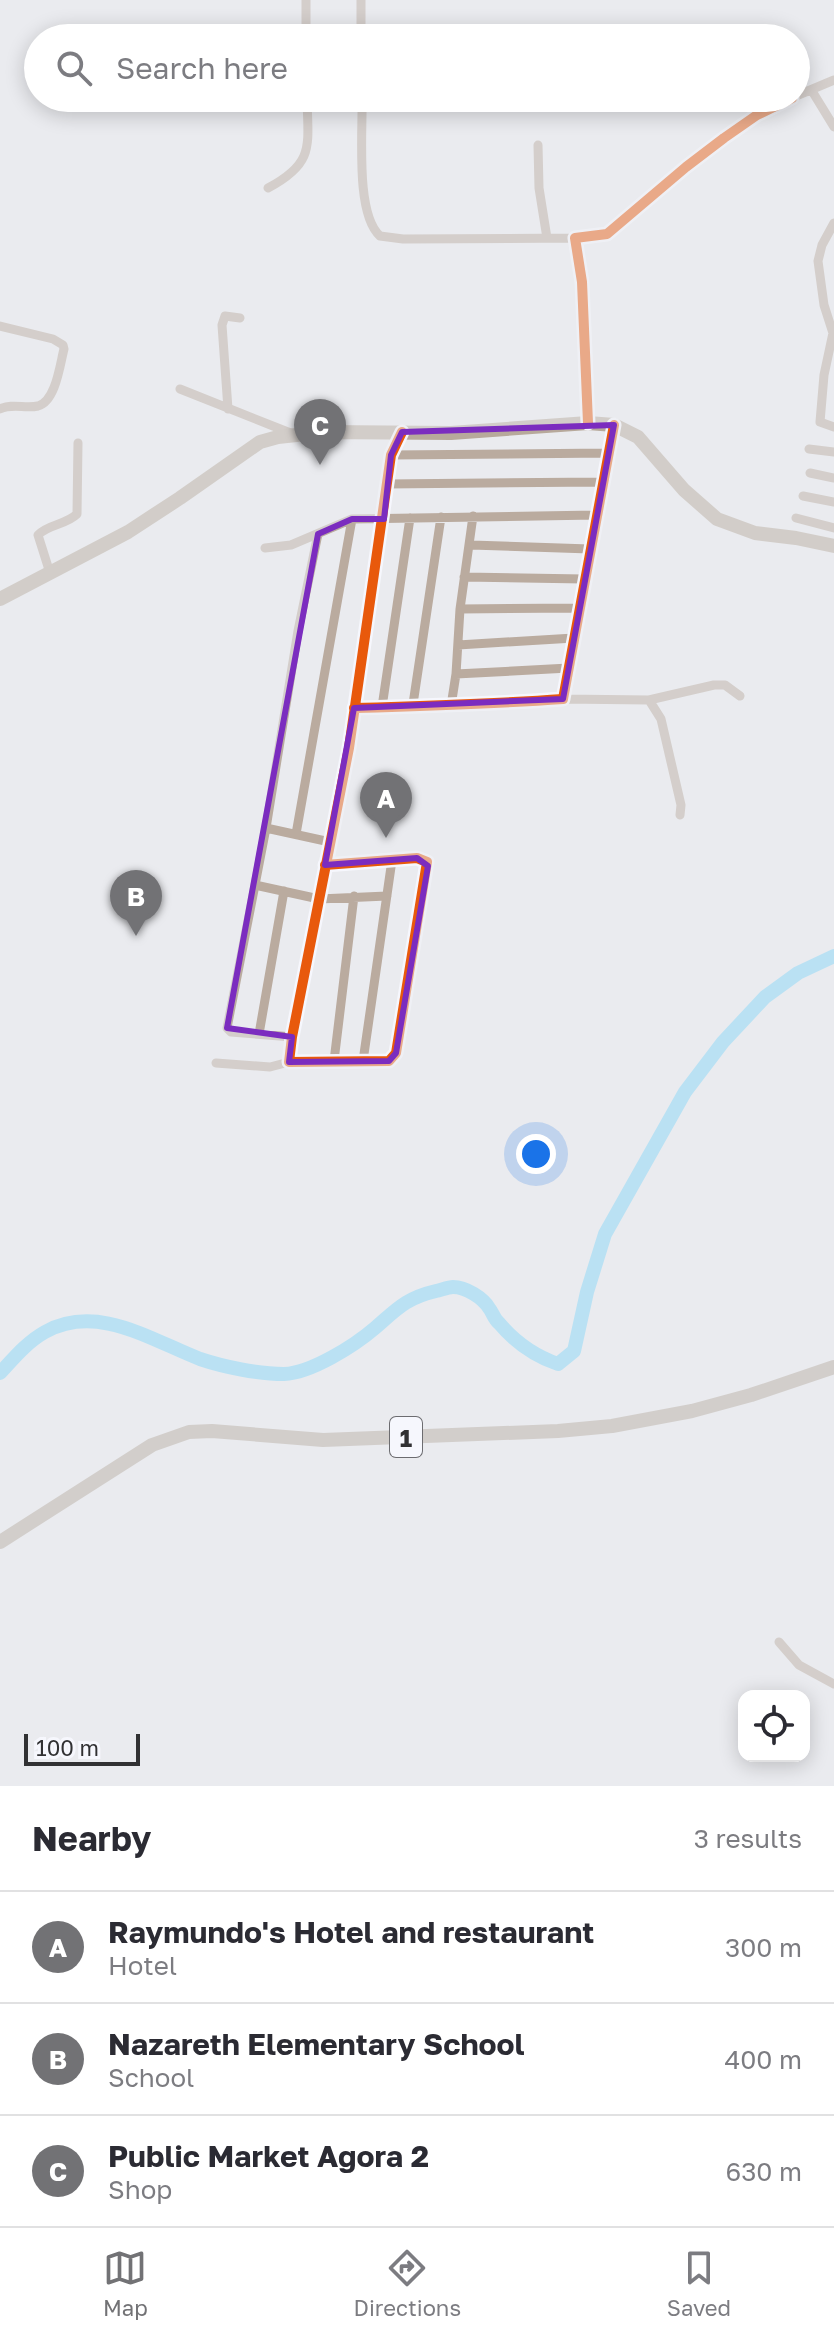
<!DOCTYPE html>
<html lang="en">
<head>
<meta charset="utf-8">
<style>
  :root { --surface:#fff; --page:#f2f2f3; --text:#2b2b33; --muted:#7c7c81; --line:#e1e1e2; --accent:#727275 }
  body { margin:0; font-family:"Golos Text",sans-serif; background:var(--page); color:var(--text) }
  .controls { position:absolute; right:24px; bottom:24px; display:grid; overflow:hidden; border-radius:16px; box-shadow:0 4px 20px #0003 }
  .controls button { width:72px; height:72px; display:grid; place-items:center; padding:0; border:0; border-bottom:2px solid var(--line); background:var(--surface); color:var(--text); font:40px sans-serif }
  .scale { position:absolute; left:24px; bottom:20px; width:116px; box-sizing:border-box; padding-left:8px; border:4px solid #313133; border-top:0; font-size:22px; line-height:28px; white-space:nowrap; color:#313133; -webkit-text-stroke:6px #f6f7fd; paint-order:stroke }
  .you { position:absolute; left:536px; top:1154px; width:28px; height:28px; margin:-20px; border:6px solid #fff; border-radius:50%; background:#1a73e8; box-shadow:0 0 0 12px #1a73e833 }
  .badge { display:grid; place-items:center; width:52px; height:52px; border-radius:50%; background:var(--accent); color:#fff; font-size:26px; font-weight:700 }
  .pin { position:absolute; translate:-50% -66px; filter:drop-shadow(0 2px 4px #0008) }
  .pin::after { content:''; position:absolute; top:42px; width:28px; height:24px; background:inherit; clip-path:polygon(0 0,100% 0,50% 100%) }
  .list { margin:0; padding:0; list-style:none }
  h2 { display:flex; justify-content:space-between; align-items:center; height:104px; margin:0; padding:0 32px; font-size:34px }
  h2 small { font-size:26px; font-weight:400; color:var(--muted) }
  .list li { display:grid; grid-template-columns:52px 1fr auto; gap:24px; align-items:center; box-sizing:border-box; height:112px; padding:0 32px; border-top:2px solid var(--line) }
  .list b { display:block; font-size:30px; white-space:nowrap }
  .list p { margin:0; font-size:26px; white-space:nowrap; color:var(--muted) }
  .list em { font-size:26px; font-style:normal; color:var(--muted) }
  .icon { flex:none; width:44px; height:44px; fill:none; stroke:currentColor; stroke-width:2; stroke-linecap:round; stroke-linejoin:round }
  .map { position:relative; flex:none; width:834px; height:1786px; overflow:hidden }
  .search { position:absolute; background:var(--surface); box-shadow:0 4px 20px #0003; left:24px; right:24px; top:24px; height:88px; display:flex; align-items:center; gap:20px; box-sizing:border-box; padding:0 28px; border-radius:44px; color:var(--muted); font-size:30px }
  .sheet { height:440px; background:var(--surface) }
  nav { display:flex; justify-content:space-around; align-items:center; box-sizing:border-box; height:112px; border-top:2px solid var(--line); background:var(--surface); font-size:22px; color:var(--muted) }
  nav a { display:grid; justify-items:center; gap:4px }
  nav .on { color:var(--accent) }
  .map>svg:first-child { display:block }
</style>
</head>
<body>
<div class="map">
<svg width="834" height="1786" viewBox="0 0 834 1786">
  <rect width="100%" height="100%" fill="#eaebef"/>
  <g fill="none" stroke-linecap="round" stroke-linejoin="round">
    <path stroke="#81d5f9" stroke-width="14" d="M 0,1373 C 14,1358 27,1342 45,1332 C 97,1303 151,1340 200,1359 C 224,1367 258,1374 284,1374 C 311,1373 354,1346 375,1328 C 397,1309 406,1298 436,1291 C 441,1290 448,1287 453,1287 C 466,1287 483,1298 489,1308 C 493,1313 494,1319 499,1323 C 515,1342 535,1356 558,1364 L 574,1351 L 587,1292 L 605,1234 L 685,1092 L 723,1042 L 765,997 L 798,973 L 834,956"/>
    <path stroke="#baab9f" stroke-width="9" d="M 306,38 L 306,0
      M 361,38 L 361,0
      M 812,91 L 834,127
      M 796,96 L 834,80
      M 362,98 C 363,131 355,214 380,236 L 403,239 L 575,238
      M 538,145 L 539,188 L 547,238
      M 268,188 C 315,163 308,146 307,98
      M 834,223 L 822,245 L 818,261 L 824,305 L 833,333 L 824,375 L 820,422 L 834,427
      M 0,326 L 53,339 L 63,345 L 64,349 C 60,364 56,401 38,406 C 25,409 13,403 0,409
      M 180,389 L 293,434
      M 228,409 L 222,325 L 225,316 L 240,318
      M 588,423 L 582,282 L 575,238 L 607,234 L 686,167 L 724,138 L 757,115 L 792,98
      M 809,449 L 834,452
      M 391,455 L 608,453
      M 810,473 L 834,478
      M 387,484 L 602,482
      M 803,496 L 834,502
      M 796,518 L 834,528
      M 318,534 L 298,631 L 266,828 L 330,842
      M 471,545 L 590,549
      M 265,548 L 291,545 L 352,519 L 596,515
      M 50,573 L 38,535 C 48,524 66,525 77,514 L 78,443
      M 464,577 L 584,579
      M 460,609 L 579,608
      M 458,645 L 574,638
      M 456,674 L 569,668
      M 563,699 L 649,700 L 661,719 L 681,805 L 680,815
      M 649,700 L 714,685 L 725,685 L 740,696
      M 413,704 L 441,517
      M 451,706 L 456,674 L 460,609 L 473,516
      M 382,707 L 410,518
      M 354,708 C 424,706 493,704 563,699 L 614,425
      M 266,828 L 255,885 L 319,899 L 387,896
      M 296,834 L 352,519
      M 325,865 L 417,858 L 427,862 L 396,1053 L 389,1061 L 289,1062 L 292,1037 L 349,748 L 391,455 L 402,432
      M 255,885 L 227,1028 L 231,1032 L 292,1037
      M 259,1034 L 284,891
      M 334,1061 L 354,896
      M 363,1061 L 392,860
      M 216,1063 L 270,1067 L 289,1062
      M 779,1642 L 799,1665 L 834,1684"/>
    <path stroke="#b7a99b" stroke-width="14" d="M 0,599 L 128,532 L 180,498 L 260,442 L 278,437 L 324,432 L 451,433 L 588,423 L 614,425 L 638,437 L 684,490 L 717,519 L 755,533 L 796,538 L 834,546"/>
    <path stroke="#b7aba0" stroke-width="14" d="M 0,1542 L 152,1445 L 189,1432 L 212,1431 L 323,1440 L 558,1431 L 612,1426 L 692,1411 L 751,1395 L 834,1367"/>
    <g stroke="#f6f7fd" stroke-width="15">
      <path id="cycleway" d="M 588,423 L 582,282 L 575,238 L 607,234 L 686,167 L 724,138 L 757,115 L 792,98
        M 354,708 C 424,706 493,704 563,699 L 614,425
        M 325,865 L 417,858 L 427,862 L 396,1053 L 389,1061 L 289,1062 L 292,1037 L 349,748 L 391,455 L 402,432"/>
    </g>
    <use href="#cycleway" stroke="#e8590c" stroke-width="10"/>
  </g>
  <path d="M0 0H834V1786H0ZM 614,425 L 563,699 L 354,708 L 325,865 L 417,858 L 428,866 L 396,1053 L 389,1061 L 289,1062 L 292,1037 L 227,1028 L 318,534 L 352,519 L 384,519 L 391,455 L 402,432 Z" fill="#eaebef" fill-opacity=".55" fill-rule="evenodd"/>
  <path fill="none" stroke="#7b2cbf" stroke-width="6" stroke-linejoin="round" d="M 614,425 L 563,699 L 354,708 L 325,865 L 417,858 L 428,866 L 396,1053 L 389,1061 L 289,1062 L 292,1037 L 227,1028 L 318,534 L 352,519 L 384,519 L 391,455 L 402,432 Z"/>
  <g text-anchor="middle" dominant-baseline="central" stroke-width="8" stroke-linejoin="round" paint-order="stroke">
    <rect fill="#f6f7fd" stroke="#6c6c70" stroke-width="2" x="390" y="1417" width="32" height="40" rx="6"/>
    <g font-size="24" font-weight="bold" fill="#313133">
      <text x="406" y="1437">1</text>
    </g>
  </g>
</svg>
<div class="controls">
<button><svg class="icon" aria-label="locate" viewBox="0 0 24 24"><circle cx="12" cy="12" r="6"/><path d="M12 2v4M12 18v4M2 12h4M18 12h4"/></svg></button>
</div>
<div class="scale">100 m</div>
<div class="you"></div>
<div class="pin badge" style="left:386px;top:838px">A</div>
<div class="pin badge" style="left:136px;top:936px">B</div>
<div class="pin badge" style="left:320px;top:465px">C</div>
<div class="search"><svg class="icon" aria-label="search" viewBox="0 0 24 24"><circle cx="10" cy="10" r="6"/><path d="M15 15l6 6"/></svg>Search here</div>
</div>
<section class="sheet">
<h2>Nearby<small>3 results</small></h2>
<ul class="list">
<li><span class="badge">A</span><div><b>Raymundo's Hotel and restaurant</b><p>Hotel</p></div><em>300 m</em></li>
<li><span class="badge">B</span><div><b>Nazareth Elementary School</b><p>School</p></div><em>400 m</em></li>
<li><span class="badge">C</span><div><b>Public Market Agora 2</b><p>Shop</p></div><em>630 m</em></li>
</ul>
</section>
<nav>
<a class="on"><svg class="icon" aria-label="map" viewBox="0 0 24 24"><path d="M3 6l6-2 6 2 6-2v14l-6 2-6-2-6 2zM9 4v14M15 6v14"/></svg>Map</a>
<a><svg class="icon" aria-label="directions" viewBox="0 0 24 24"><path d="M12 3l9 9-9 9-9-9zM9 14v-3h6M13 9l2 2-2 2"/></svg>Directions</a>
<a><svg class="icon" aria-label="saved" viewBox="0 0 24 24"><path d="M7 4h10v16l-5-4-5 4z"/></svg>Saved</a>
</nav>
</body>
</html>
